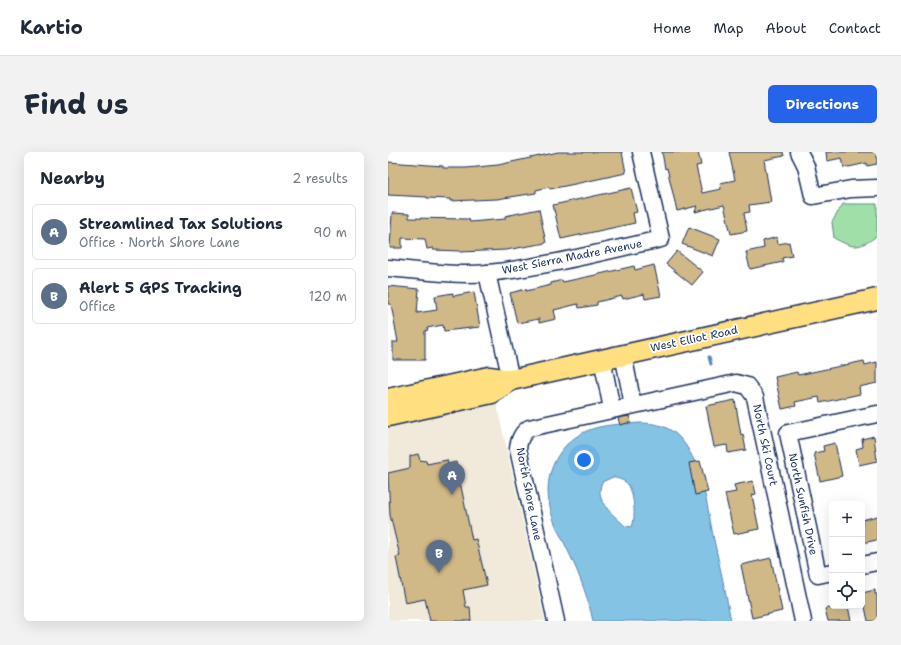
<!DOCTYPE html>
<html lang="en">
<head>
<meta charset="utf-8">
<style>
  :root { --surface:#fff; --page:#f2f2f3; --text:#1f2937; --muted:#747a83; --line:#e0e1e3; --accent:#2563eb }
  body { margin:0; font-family:"Shantell Sans",sans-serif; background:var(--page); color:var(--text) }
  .controls { position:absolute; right:12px; bottom:12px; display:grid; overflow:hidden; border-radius:6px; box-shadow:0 4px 16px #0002 }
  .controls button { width:36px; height:36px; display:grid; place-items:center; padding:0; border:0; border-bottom:1px solid var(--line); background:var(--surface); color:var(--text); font:20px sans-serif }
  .you { position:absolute; left:196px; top:308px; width:14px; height:14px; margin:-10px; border:3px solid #fff; border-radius:50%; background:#1a73e8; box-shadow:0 0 0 6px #1a73e833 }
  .badge { display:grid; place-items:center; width:26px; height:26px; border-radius:50%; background:var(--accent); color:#fff; font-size:13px; font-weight:700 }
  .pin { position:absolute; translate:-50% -33px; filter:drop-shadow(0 1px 2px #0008) }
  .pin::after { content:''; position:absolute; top:21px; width:14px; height:12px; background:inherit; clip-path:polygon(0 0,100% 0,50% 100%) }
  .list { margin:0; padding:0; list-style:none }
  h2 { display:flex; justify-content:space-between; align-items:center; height:52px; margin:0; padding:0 16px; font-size:17px }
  h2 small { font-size:13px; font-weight:400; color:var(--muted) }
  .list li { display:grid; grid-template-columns:26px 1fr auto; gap:12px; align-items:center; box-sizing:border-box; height:56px; margin:0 8px 8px; padding:0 8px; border:1px solid var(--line); border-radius:6px }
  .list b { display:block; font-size:15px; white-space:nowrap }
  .list p { margin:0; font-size:13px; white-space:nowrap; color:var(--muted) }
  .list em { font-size:13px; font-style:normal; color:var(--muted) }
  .icon { flex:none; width:22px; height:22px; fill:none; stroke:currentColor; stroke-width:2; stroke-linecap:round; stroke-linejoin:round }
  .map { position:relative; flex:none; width:489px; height:469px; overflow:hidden; border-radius:6px }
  header { display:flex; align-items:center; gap:24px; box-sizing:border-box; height:56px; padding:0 20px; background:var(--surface); border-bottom:1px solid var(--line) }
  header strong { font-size:19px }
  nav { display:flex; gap:22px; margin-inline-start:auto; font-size:14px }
  .intro { display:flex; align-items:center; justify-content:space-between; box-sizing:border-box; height:96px; padding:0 24px }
  h1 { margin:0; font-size:28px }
  .button { padding:10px 18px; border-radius:6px; background:var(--accent); color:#fff; font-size:14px; font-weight:700 }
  main { display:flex; gap:24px; padding:0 24px }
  aside { flex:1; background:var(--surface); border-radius:6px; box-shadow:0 4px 16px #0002 }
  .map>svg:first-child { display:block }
</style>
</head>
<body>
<header>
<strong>Kartio</strong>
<nav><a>Home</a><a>Map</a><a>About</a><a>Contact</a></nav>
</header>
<div class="intro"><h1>Find us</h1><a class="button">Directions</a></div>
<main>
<aside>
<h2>Nearby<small>2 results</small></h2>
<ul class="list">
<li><span class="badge" style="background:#5c6f8a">A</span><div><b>Streamlined Tax Solutions</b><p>Office · North Shore Lane</p></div><em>90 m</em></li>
<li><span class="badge" style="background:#5c6f8a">B</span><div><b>Alert 5 GPS Tracking</b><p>Office</p></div><em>120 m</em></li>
</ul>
</aside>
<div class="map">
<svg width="489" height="469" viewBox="0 0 489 469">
  <rect width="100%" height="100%" fill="#fff"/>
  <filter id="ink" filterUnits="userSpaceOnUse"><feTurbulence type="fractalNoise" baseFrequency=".025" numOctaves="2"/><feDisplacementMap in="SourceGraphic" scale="8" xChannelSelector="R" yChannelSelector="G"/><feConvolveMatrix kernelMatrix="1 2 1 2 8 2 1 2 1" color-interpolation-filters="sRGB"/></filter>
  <g filter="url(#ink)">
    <path fill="#f1eadb" d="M 108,249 L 157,469 L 0,469 L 0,272 Z"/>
    <path fill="#a1dfa8" stroke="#5e8783" d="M 455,52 L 489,52 L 489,84 C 470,97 466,97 446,86 L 444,70 Z"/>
    <path fill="#85c3e5" stroke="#5b88af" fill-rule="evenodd" d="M 252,271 C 265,271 278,273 289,283 C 314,307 319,355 326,388 C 332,415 338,442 343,469 L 205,469 C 200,446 192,424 182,403 C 175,387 165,372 162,355 C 154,322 171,288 204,277 C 219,272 236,272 252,271 ZM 225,325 C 230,327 238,328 241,334 C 246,344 248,365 244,375 L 237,374 C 224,361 206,350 214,330 Z"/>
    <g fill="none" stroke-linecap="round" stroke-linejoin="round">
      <path stroke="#5b88af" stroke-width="3" d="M 321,205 L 323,212"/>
    </g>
    <path fill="#d0b887" stroke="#1b2f5e" d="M 170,0 L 234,0 L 238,21 L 182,33 L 162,37 L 161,35 L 148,38 L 148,41 L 109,47 L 62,49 L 62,47 L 39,46 L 39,45 L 0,43 L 0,10 L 55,14 L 55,16 L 78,16 L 110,13 Z
      M 274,0 L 310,0 L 313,13 L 308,14 L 314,41 L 333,37 L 332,31 L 347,28 L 341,0 L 395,0 L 396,4 L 376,8 L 383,50 L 361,53 L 362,60 L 356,61 L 359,79 L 343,82 L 336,53 L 307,60 L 309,54 L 289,59 L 279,16 L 277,17 Z
      M 438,0 L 489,0 L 489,12 L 479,14 L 479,11 L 456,16 L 454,6 L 439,9 Z
      M 243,36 L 249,60 L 245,61 L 247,71 L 173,87 L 165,53 Z
      M 151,57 L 158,91 L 118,98 L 72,100 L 72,99 L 45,98 L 45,96 L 39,97 L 37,87 L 14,86 L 14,96 L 2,96 L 4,61 L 21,62 L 21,66 L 81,67 L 82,70 L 117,67 L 117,64 Z
      M 301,75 L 332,87 L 325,104 L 294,92 Z
      M 389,85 L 390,92 L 401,90 L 404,104 L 394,106 L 395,110 L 362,117 L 358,100 L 376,96 L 375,89 Z
      M 289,99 L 315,120 L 304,133 L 278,112 Z
      M 266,113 L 273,144 L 257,147 L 256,142 L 235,147 L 234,144 L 209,150 L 209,153 L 191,156 L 190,152 L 166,158 L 168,167 L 151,171 L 151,167 L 129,171 L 122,141 L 138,137 L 138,139 L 163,133 L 163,131 L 174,128 L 175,130 L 203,124 L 246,114 L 247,118 Z
      M 0,134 L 31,137 L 29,161 L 49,158 L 47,144 L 65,141 L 65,144 L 86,140 L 92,175 L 56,179 L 55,173 L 39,176 L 40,178 L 37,179 L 37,208 L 5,208 L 5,190 L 10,190 L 3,152 L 0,152 Z
      M 476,209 L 477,213 L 489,210 L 489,231 L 471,235 L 472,242 L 432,251 L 431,245 L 407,250 L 408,254 L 394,257 L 387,225 L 409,220 L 410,223 Z
      M 347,248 L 353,283 L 355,282 L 358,298 L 340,301 L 339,293 L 326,295 L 318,254 Z
      M 241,264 L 243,270 L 232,273 L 230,266 Z
      M 486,284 L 489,309 L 471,313 L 468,297 L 475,295 L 474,287 Z
      M 447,291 L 454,324 L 432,329 L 426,301 L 436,299 L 435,294 Z
      M 30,302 L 32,308 L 38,309 L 39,312 L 59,308 L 60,312 L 68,310 L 84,388 L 88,387 L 99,433 L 75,438 L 78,455 L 82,455 L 83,469 L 42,469 L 37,447 L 17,451 L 8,405 L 12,404 L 2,363 L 0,321 L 22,316 L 22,304 Z
      M 312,309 L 320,340 L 307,343 L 301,311 Z
      M 365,329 L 368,342 L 364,343 L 371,377 L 346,382 L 337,342 L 348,340 L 346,333 Z
      M 489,364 L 489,388 L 474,391 L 474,368 Z
      M 383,406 L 394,459 L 364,466 L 353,413 Z
      M 487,438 L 487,442 L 489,442 L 489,469 L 480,469 L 474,441 Z
      M 450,454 L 460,454 L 463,469 L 440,469 L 437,457 Z"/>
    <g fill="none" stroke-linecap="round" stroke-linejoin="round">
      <g stroke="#1b2f5e" stroke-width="19">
        <path id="minor" d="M 411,0 L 418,14 L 425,44 L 463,37 L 489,36
          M 0,116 C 33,119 67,124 100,121 C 158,115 216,99 273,87 L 253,0
          M 99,121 L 123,228
          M 235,202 L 245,253
          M 214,207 L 224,257
          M 474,413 L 489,410
          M 444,420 L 430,423 L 400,281 L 489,262
          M 168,469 L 130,297 C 131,288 133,282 141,276 L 348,231 L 359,234 L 367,245 L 415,469"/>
      </g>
      <g stroke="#1b2f5e" stroke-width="23">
        <path id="major" d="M 0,247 L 101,225 L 123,228 L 489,147
          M 0,264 L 104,241 L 123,228"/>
      </g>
      <use href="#minor" stroke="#fff" stroke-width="16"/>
      <use href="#major" stroke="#ffdf80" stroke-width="20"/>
    </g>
  </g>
  <g text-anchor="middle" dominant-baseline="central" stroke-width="3.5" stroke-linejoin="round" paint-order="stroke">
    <g font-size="11" fill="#1b2f5e" stroke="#fff">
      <text transform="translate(184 105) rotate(-11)">West Sierra Madre Avenue</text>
      <text transform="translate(306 187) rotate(-12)">West Elliot Road</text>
      <text transform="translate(377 293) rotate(78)">North Ski Court</text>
      <text transform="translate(141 342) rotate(79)">North Shore Lane</text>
      <text transform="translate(415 352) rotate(78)">North Sunfish Drive</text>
    </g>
  </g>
</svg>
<div class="controls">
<button>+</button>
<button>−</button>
<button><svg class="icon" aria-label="locate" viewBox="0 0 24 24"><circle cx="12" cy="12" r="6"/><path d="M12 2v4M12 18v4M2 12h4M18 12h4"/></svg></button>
</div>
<div class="you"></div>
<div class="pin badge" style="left:64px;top:343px;background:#5c6f8a">A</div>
<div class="pin badge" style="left:51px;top:421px;background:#5c6f8a">B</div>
</div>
</main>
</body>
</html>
